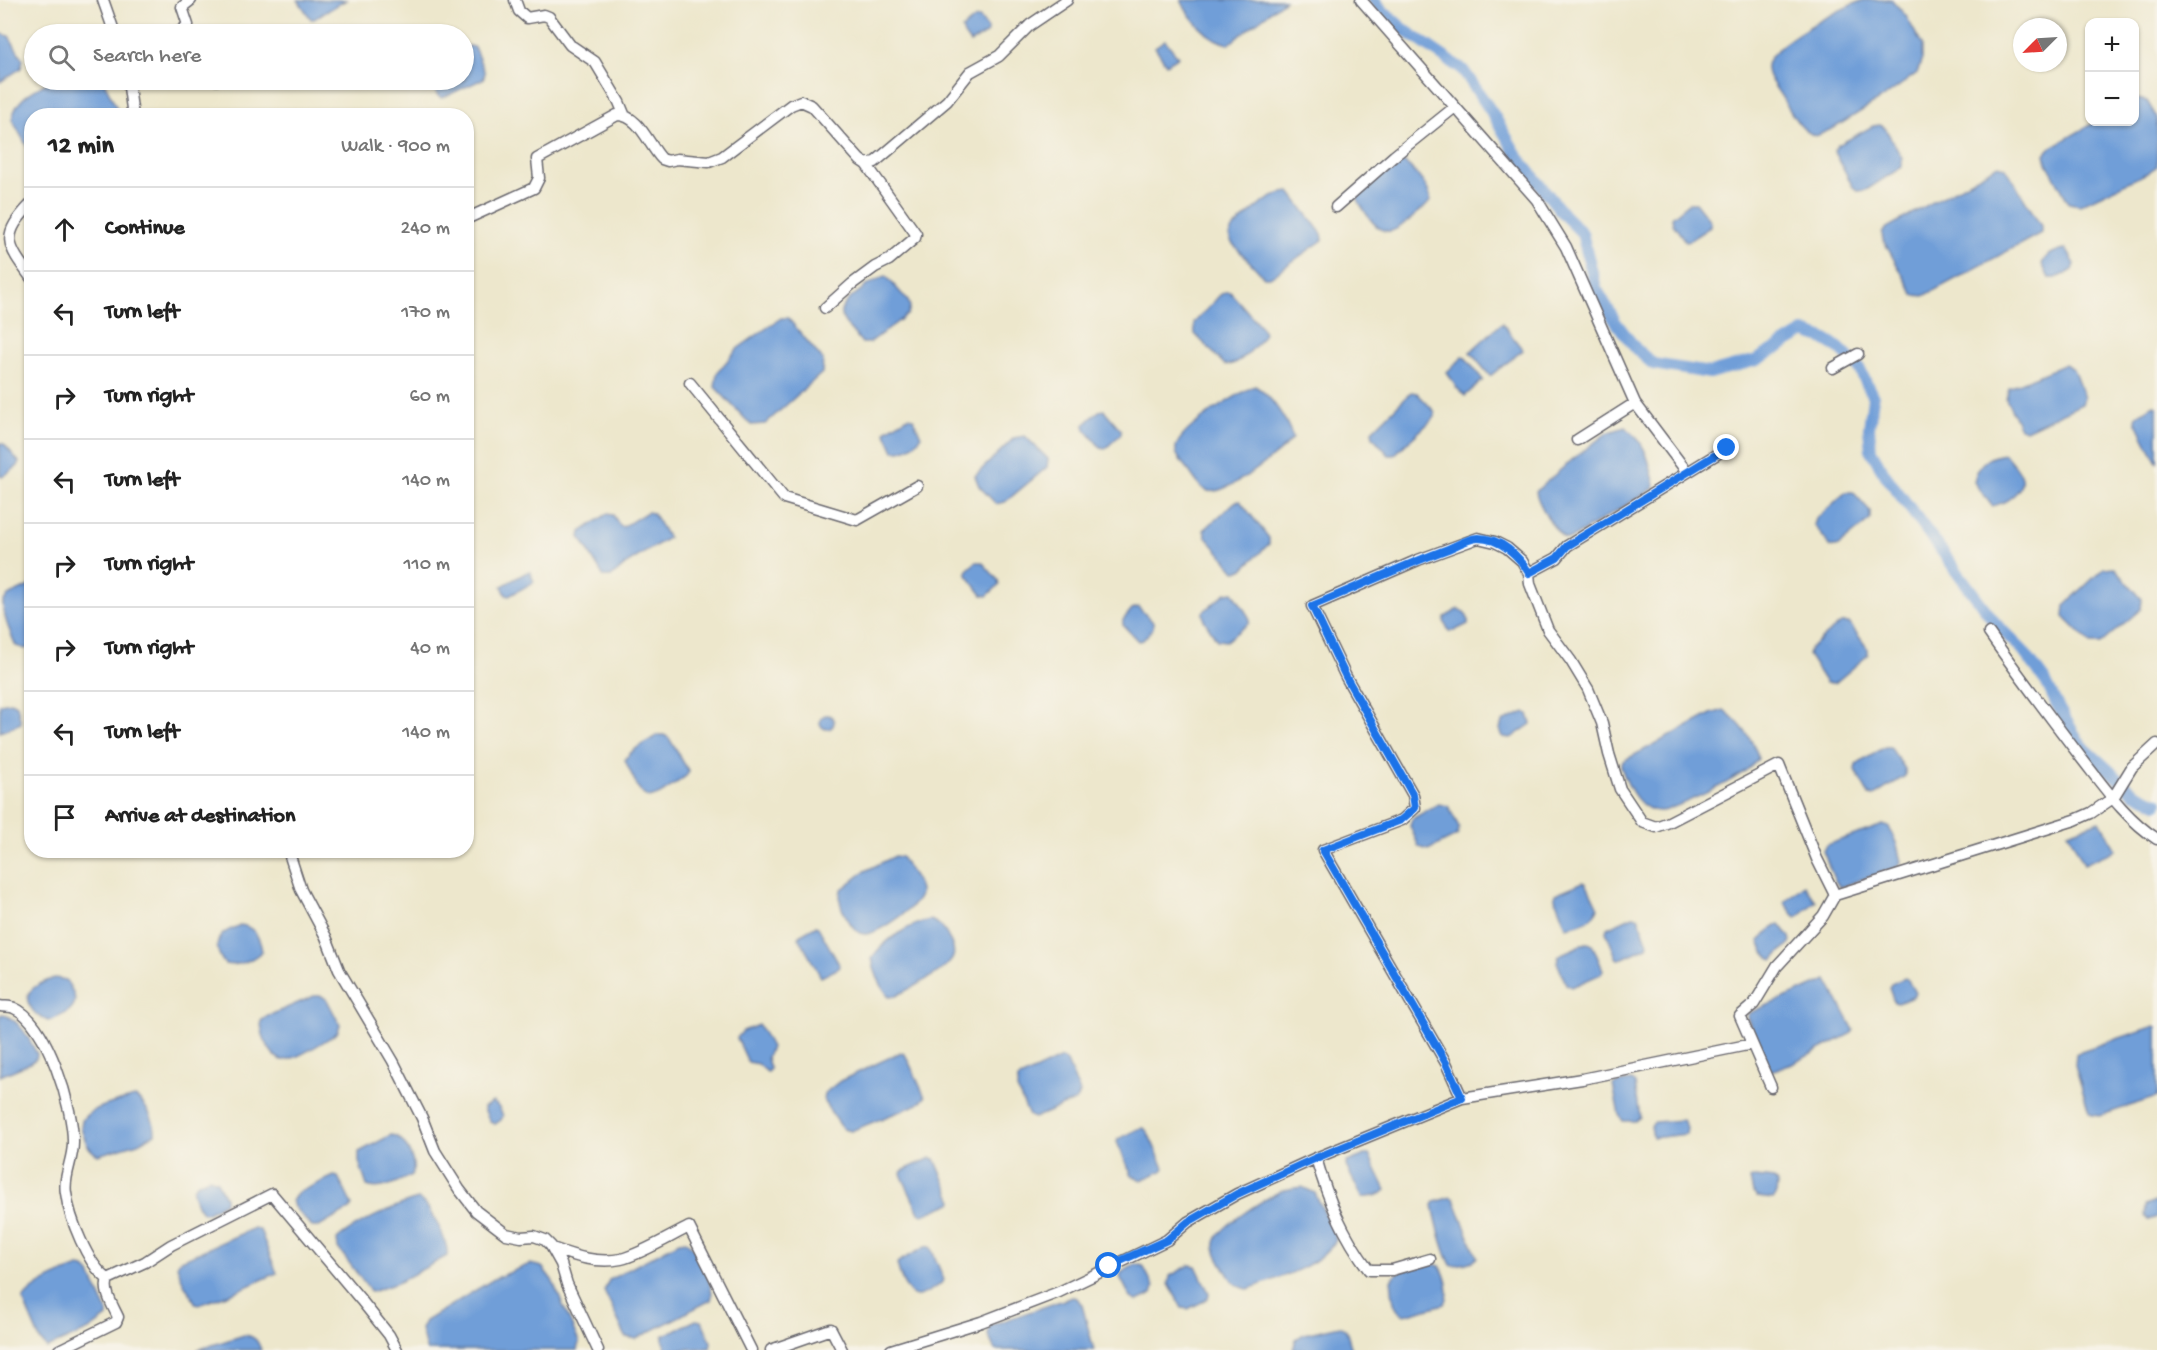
<!DOCTYPE html>
<html lang="en">
<head>
<meta charset="utf-8">
<style>
  :root { --surface:#fff; --page:#f6f6f6; --text:#222; --muted:#767676; --line:#e0e0e0 }
  body { margin:0; font-family:"Gochi Hand",sans-serif; background:var(--page); color:var(--text) }
  .controls { position:absolute; right:18px; top:18px; display:grid; overflow:hidden; border-radius:12px; box-shadow:0 2px 4px #0004 }
  .controls button { width:54px; height:54px; display:grid; place-items:center; padding:0; border:0; border-bottom:2px solid var(--line); background:var(--surface); color:var(--text); font:30px sans-serif }
  .compass { position:absolute; left:2013px; top:18px; width:54px; height:54px; border-radius:50%; background:var(--surface); box-shadow:0 2px 4px #0004; rotate:246deg }
  .stop { position:absolute; width:18px; height:18px; margin:-14px; border:4px solid #1a73e8; border-radius:50%; background:#fff }
  .stop.end { background:#1a73e8; border-color:#fff; box-shadow:0 2px 6px #0008 }
  .list { margin:0; padding:0; list-style:none }
  h2 { display:flex; justify-content:space-between; align-items:center; height:78px; margin:0; padding:0 24px; font-size:26px }
  h2 small { font-size:20px; font-weight:400; color:var(--muted) }
  .list li { display:grid; grid-template-columns:39px 1fr auto; gap:18px; align-items:center; box-sizing:border-box; height:84px; padding:0 24px; border-top:2px solid var(--line) }
  .list b { display:block; font-size:22px; white-space:nowrap }
  .list em { font-size:20px; font-style:normal; color:var(--muted) }
  .icon { flex:none; width:33px; height:33px; fill:none; stroke:currentColor; stroke-width:2; stroke-linecap:round; stroke-linejoin:round }
  .map { position:relative; flex:none; width:2157px; height:1350px; overflow:hidden }
  .search { position:absolute; background:var(--surface); box-shadow:0 2px 4px #0004; left:24px; top:24px; width:450px; height:66px; display:flex; align-items:center; gap:15px; box-sizing:border-box; padding:0 21px; border-radius:33px; color:var(--muted); font-size:22px }
  .panel { position:absolute; background:var(--surface); box-shadow:0 2px 4px #0004; left:24px; top:108px; width:450px; height:750px; border-radius:24px }
  .map>svg:first-child { display:block }
</style>
</head>
<body>
<div class="map">
<svg width="2157" height="1350" viewBox="0 0 2157 1350">
  <rect width="100%" height="100%" fill="#f7f3e8"/>
  <filter id="ink" filterUnits="userSpaceOnUse"><feTurbulence type="fractalNoise" baseFrequency=".0167" numOctaves="2"/><feDisplacementMap in="SourceGraphic" scale="12" xChannelSelector="R" yChannelSelector="G"/><feConvolveMatrix kernelMatrix="1 2 1 2 8 2 1 2 1" color-interpolation-filters="sRGB"/></filter>
  <filter id="wash" filterUnits="userSpaceOnUse"><feTurbulence type="fractalNoise" baseFrequency=".008" numOctaves="4" result="noise"/><feDisplacementMap in="SourceGraphic" scale="24" xChannelSelector="R" yChannelSelector="G"/><feGaussianBlur stdDeviation="1.35" result="paint"/><feColorMatrix in="noise" values="0 0 0 0 0 0 0 0 0 0 0 0 0 0 0 0 0 1.4 0 .05"/><feComposite in="paint" operator="in"/></filter>
  <g filter="url(#wash)">
    <rect width="100%" height="100%" fill="#ede7cc"/>
    <path fill="#6f9ed8" stroke="#48608a" stroke-width="1.5" d="M 298,0 L 346,0 L 314,19 L 311,19 Z
      M 1181,0 L 1285,0 L 1229,44 C 1209,41 1189,18 1181,0 Z
      M 1864,0 L 1892,0 L 1906,16 L 1922,45 L 1922,59 L 1917,73 L 1884,97 L 1834,128 L 1816,136 C 1799,130 1792,113 1783,99 C 1777,89 1766,77 1767,66 C 1769,44 1843,7 1864,0 Z
      M 976,18 L 980,18 L 988,29 L 987,33 L 970,43 L 964,35 L 962,29 Z
      M 2,34 L 9,36 L 23,60 L 21,68 L 0,82 L 0,35 Z
      M 1165,40 L 1178,57 L 1166,64 L 1155,47 Z
      M 469,46 L 474,47 L 485,73 L 483,79 L 442,98 L 438,96 L 430,80 L 464,80 L 464,49 Z
      M 52,80 L 103,80 L 120,115 L 32,116 L 31,154 L 12,119 C 16,97 35,90 52,80 Z
      M 2138,99 L 2147,101 L 2157,118 L 2157,166 L 2147,173 L 2080,205 L 2069,203 L 2047,163 L 2045,154 L 2050,148 L 2095,122 L 2134,122 L 2135,100 Z
      M 1880,125 L 1885,128 L 1902,158 L 1902,167 L 1866,190 L 1859,191 L 1853,187 L 1834,150 L 1838,145 L 1873,126 Z
      M 1401,161 C 1410,164 1433,191 1430,201 C 1427,207 1418,212 1413,217 C 1394,233 1384,239 1368,216 C 1363,209 1358,203 1357,195 C 1366,181 1385,167 1401,161 Z
      M 1998,165 L 2006,168 L 2041,226 L 2041,233 L 1924,296 L 1914,295 L 1883,240 L 1882,234 L 1885,229 Z
      M 1290,192 L 1322,234 L 1323,240 L 1270,277 L 1264,277 L 1232,243 L 1229,236 L 1232,229 C 1248,216 1268,193 1290,192 Z
      M 1689,203 L 1696,203 L 1710,221 L 1710,227 L 1690,240 L 1685,241 L 1673,224 L 1672,217 Z
      M 2066,249 L 2075,264 L 2073,270 L 2056,278 L 2049,278 L 2042,264 C 2046,255 2056,250 2066,249 Z
      M 886,276 L 908,301 L 910,307 L 908,314 L 869,343 L 862,343 C 856,335 844,325 841,315 C 837,304 876,278 886,276 Z
      M 1225,292 L 1230,292 L 1262,328 L 1264,333 C 1259,344 1238,367 1225,365 L 1195,334 L 1194,323 L 1220,295 Z
      M 781,318 L 788,318 L 823,360 L 822,373 L 765,424 L 751,425 L 715,387 L 717,373 L 737,349 Z
      M 1502,323 L 1523,350 L 1490,376 L 1470,352 Z
      M 1464,356 L 1483,380 L 1465,396 L 1456,387 L 1447,372 Z
      M 2065,364 L 2073,369 L 2084,398 L 2082,404 L 2026,430 L 2020,428 L 2006,399 L 2009,388 Z
      M 1255,386 C 1271,395 1287,420 1293,438 C 1282,452 1226,496 1208,491 C 1200,489 1194,478 1189,471 C 1185,466 1178,459 1176,452 C 1171,433 1239,393 1255,386 Z
      M 1411,392 L 1417,393 L 1435,412 L 1435,417 L 1394,455 L 1389,455 L 1373,437 L 1372,431 Z
      M 2154,405 L 2157,406 L 2157,463 L 2136,421 L 2137,415 Z
      M 1104,410 L 1121,430 L 1121,434 L 1105,449 L 1101,448 L 1085,429 L 1084,425 L 1099,411 Z
      M 908,417 L 913,418 L 921,436 C 917,445 904,452 894,451 L 885,431 Z
      M 1625,427 C 1646,441 1649,462 1655,485 L 1654,488 L 1570,539 L 1565,539 C 1555,531 1537,503 1536,491 L 1573,459 L 1607,433 Z
      M 1025,436 L 1048,459 L 1047,467 L 1005,502 L 996,504 L 979,486 L 975,476 L 1014,438 Z
      M 0,443 L 4,444 L 19,462 L 18,466 L 2,477 L 0,476 Z
      M 2005,454 C 2010,461 2019,469 2021,478 C 2024,492 2004,504 1992,506 L 1974,482 C 1977,464 1987,456 2005,454 Z
      M 1846,492 L 1853,492 L 1870,511 L 1870,520 L 1837,547 L 1831,547 L 1814,525 L 1816,519 Z
      M 1240,501 L 1269,538 L 1269,544 L 1242,570 L 1235,571 L 1206,537 L 1204,530 L 1235,502 Z
      M 647,512 L 653,513 L 668,538 L 626,564 L 611,577 L 604,577 L 580,537 L 581,532 L 607,514 L 613,515 L 620,526 L 623,527 Z
      M 976,562 L 982,562 L 998,580 L 999,585 L 987,596 L 982,595 L 967,575 L 967,570 Z
      M 2114,567 L 2142,599 L 2141,609 L 2100,644 L 2091,644 L 2064,617 L 2065,605 L 2104,568 Z
      M 527,572 L 530,572 L 534,582 L 509,596 L 506,595 L 502,586 Z
      M 31,585 L 31,646 L 25,649 L 16,646 C 10,632 3,617 3,602 L 8,596 Z
      M 1233,592 L 1249,617 L 1249,623 L 1226,641 L 1217,640 L 1204,620 L 1203,612 L 1226,593 Z
      M 1138,607 L 1153,622 L 1153,628 L 1143,640 L 1138,641 L 1123,625 L 1123,620 L 1132,609 Z
      M 1459,609 C 1465,611 1469,617 1468,624 L 1454,631 L 1449,631 L 1444,621 L 1445,617 Z
      M 1841,623 L 1849,623 L 1868,649 L 1868,655 L 1835,683 L 1826,683 L 1808,655 L 1810,648 Z
      M 10,702 L 17,705 L 21,723 L 0,732 L 0,704 Z
      M 1724,710 C 1738,721 1756,741 1758,759 C 1743,779 1691,800 1667,810 C 1641,817 1628,787 1621,767 L 1623,761 L 1711,714 Z
      M 1525,712 L 1528,714 L 1531,724 L 1511,738 L 1503,737 L 1500,729 L 1502,722 Z
      M820 722a7 7 0 1 1 14 0a7 7 0 1 1-14 0Z
      M 658,735 L 664,735 L 669,738 L 689,772 L 686,776 C 644,807 646,806 625,760 C 631,749 647,742 658,735 Z
      M 1885,747 L 1890,747 L 1905,769 L 1905,776 L 1874,796 L 1869,795 L 1855,770 L 1856,765 Z
      M 1438,804 L 1448,806 L 1459,827 L 1458,835 L 1428,850 L 1419,847 L 1410,826 L 1412,819 Z
      M 2100,821 L 2116,850 L 2084,864 L 2068,832 Z
      M 1883,825 L 1889,827 L 1897,845 L 1901,862 L 1898,867 L 1840,887 L 1834,879 L 1823,851 L 1826,845 Z
      M 895,856 L 901,857 C 907,867 921,882 920,894 C 919,906 878,933 866,934 C 856,934 850,923 846,916 C 840,907 839,900 841,890 L 865,871 Z
      M 1583,882 L 1586,883 L 1598,908 C 1594,920 1578,925 1566,927 L 1555,898 L 1555,894 Z
      M 1804,885 L 1816,901 L 1796,918 L 1784,902 Z
      M 1633,916 L 1638,917 L 1648,943 L 1647,947 L 1621,959 L 1617,959 L 1606,932 L 1607,928 Z
      M 930,920 C 941,924 944,929 949,939 C 952,944 955,951 953,957 C 949,970 908,989 896,996 L 889,997 C 880,985 874,973 872,958 C 884,940 910,924 930,920 Z
      M 1780,924 L 1790,937 L 1791,942 L 1773,960 C 1766,957 1761,948 1759,941 L 1775,926 Z
      M 241,925 C 254,927 260,938 262,951 C 253,960 238,967 225,964 C 221,960 220,957 218,951 C 214,935 228,930 241,925 Z
      M 815,926 L 818,927 L 840,966 L 839,968 L 821,977 L 799,938 L 799,935 Z
      M 1586,943 L 1592,944 L 1603,970 L 1601,974 L 1572,987 L 1566,984 L 1557,962 L 1559,955 Z
      M 55,978 L 66,980 C 74,993 81,1003 66,1013 C 60,1016 55,1019 48,1021 C 39,1017 34,1014 30,1006 C 20,990 43,982 55,978 Z
      M 1905,978 L 1908,980 L 1915,993 L 1913,997 L 1898,1003 L 1894,1002 L 1889,988 L 1891,984 Z
      M 1827,980 L 1854,1030 L 1852,1033 L 1792,1064 L 1770,1071 L 1747,1017 L 1749,1013 Z
      M 314,996 L 322,996 L 327,1000 L 340,1025 L 337,1033 C 326,1040 294,1062 282,1060 C 277,1059 272,1053 269,1048 C 264,1040 261,1030 261,1021 L 268,1016 Z
      M 3,1014 C 21,1022 28,1037 37,1054 L 36,1059 L 26,1065 L 0,1076 L 0,1015 Z
      M 759,1025 L 771,1047 L 767,1057 L 770,1069 L 767,1072 L 758,1064 L 748,1062 L 737,1038 L 743,1031 Z
      M 2155,1026 L 2157,1027 L 2157,1097 L 2099,1116 L 2093,1115 L 2089,1112 L 2075,1065 L 2076,1055 L 2081,1051 Z
      M 899,1053 L 903,1053 L 906,1056 L 925,1097 L 918,1104 L 851,1131 L 843,1129 L 824,1102 L 825,1093 L 840,1081 Z
      M 1061,1058 L 1067,1062 L 1080,1093 L 1077,1100 L 1034,1118 L 1029,1116 L 1017,1089 L 1018,1079 Z
      M 1631,1081 L 1635,1084 L 1640,1117 L 1635,1121 L 1623,1121 L 1619,1115 L 1613,1085 L 1618,1083 Z
      M 135,1097 C 145,1102 156,1123 155,1134 L 138,1143 L 98,1155 C 90,1151 87,1145 84,1137 C 82,1132 79,1124 83,1119 C 91,1107 121,1101 135,1097 Z
      M 493,1102 L 498,1106 L 503,1116 L 501,1120 L 495,1124 L 490,1121 L 484,1109 L 484,1107 Z
      M 1683,1120 L 1687,1128 L 1686,1134 L 1653,1138 L 1651,1126 L 1654,1122 Z
      M 1144,1128 L 1148,1133 L 1164,1168 L 1162,1171 L 1141,1180 L 1132,1176 L 1117,1142 L 1118,1139 L 1138,1129 Z
      M 391,1135 C 405,1136 417,1163 412,1175 C 399,1181 381,1192 367,1186 L 359,1162 L 359,1152 Z
      M 1365,1155 L 1369,1155 L 1386,1190 C 1381,1195 1370,1198 1362,1197 L 1346,1166 L 1347,1162 Z
      M 931,1158 L 935,1159 L 953,1201 L 952,1203 L 923,1215 L 919,1213 L 901,1174 L 902,1171 Z
      M 334,1176 L 338,1177 L 352,1205 L 350,1209 L 319,1227 L 312,1227 L 294,1207 L 292,1200 L 299,1192 Z
      M 1755,1177 L 1774,1179 L 1777,1183 L 1776,1196 L 1773,1199 L 1757,1197 L 1753,1193 L 1750,1179 Z
      M 209,1178 L 217,1181 L 225,1198 L 225,1202 L 208,1212 L 203,1213 C 199,1209 197,1205 195,1199 C 189,1185 197,1183 209,1178 Z
      M 1302,1187 L 1315,1193 L 1334,1233 L 1336,1240 C 1319,1268 1277,1278 1248,1289 C 1235,1287 1231,1280 1225,1269 C 1221,1261 1214,1253 1215,1243 C 1216,1228 1265,1199 1279,1192 C 1286,1189 1294,1188 1302,1187 Z
      M 1451,1197 L 1454,1199 L 1477,1257 C 1473,1263 1459,1265 1451,1265 C 1442,1247 1437,1225 1433,1205 L 1435,1202 Z
      M 418,1199 C 430,1205 449,1242 447,1256 L 397,1283 L 371,1292 L 338,1248 L 337,1240 C 351,1226 398,1204 418,1199 Z
      M 2157,1201 L 2157,1217 L 2148,1220 L 2145,1216 L 2146,1206 Z
      M 254,1228 L 260,1230 L 277,1273 L 230,1294 L 198,1305 L 196,1304 L 183,1282 L 177,1266 L 179,1261 Z
      M 686,1241 C 696,1248 716,1288 711,1300 L 636,1339 L 626,1337 L 604,1291 L 609,1280 L 679,1242 Z
      M 927,1246 L 931,1248 L 944,1280 L 943,1282 C 936,1286 925,1296 917,1296 C 906,1296 899,1272 897,1264 L 898,1262 Z
      M 530,1264 L 542,1267 L 552,1280 L 579,1342 L 577,1350 L 426,1350 L 421,1329 L 425,1321 L 494,1279 Z
      M 1136,1264 L 1143,1266 L 1154,1287 L 1152,1294 L 1137,1301 L 1131,1298 L 1120,1277 L 1121,1273 Z
      M 1433,1264 L 1440,1266 C 1446,1275 1452,1296 1444,1304 L 1405,1315 C 1391,1311 1393,1292 1391,1280 C 1398,1268 1420,1267 1433,1264 Z
      M 1190,1265 L 1196,1266 L 1209,1293 L 1208,1299 L 1188,1309 L 1182,1308 L 1169,1284 L 1170,1276 Z
      M 79,1267 L 85,1268 L 89,1272 L 107,1311 L 107,1317 L 89,1330 L 47,1348 L 40,1340 L 23,1300 C 31,1286 63,1272 79,1267 Z
      M 1072,1297 L 1077,1298 L 1082,1305 L 1094,1350 L 995,1350 L 988,1335 L 989,1326 Z
      M 696,1320 L 702,1321 L 711,1342 L 710,1348 L 667,1350 L 663,1342 L 663,1336 Z
      M 1340,1326 L 1346,1330 L 1352,1350 L 1293,1350 L 1296,1339 L 1304,1334 Z
      M 244,1335 C 255,1336 258,1341 261,1350 L 197,1350 Z"/>
    <g fill="none" stroke-linecap="round" stroke-linejoin="round">
      <path stroke="#6f9ed8" stroke-width="12" d="M 1374,0 L 1382,10 L 1406,31 L 1463,70 L 1493,114 L 1518,157 L 1564,215 L 1582,233 L 1596,288 L 1615,321 L 1636,349 L 1653,364 L 1710,373 L 1757,360 L 1804,332 L 1822,338 L 1839,348 L 1859,368 L 1873,397 L 1869,428 L 1871,451 L 1886,476 L 1996,624 L 2023,651 L 2046,682 L 2058,707 L 2081,745 L 2133,792 L 2157,803"/>
    </g>
  </g>
  <g filter="url(#ink)">
    <g fill="none" stroke-linecap="round" stroke-linejoin="round">
      <g stroke="#69676e" stroke-width="13">
        <path id="street" d="M 103,0 L 115,34
          M 515,0 L 519,11 L 527,18 L 544,15 L 549,17 L 570,45 L 595,62 L 619,102 L 624,114
          M 1361,0 L 1537,200 L 1566,247 L 1635,403 L 1577,440
          M 177,34 L 188,25 L 182,7 L 191,0
          M 128,80 L 133,116
          M 216,80 L 217,80
          M 32,203 C 0,236 6,244 32,279
          M 1336,207 L 1394,156 L 1455,107
          M 466,219 L 534,188 L 539,178 L 537,159 L 617,115 C 639,114 649,146 662,159 L 668,161 L 677,159 L 709,162 L 722,157 L 791,105 L 801,101 L 812,106 L 860,160 L 866,164 L 875,162 L 947,101 L 970,72 L 999,56 L 1030,25 L 1067,0
          M 825,308 L 852,284 L 875,267 L 889,260 L 915,238 L 916,234 L 866,164
          M 1833,368 L 1858,354
          M 690,383 L 784,498 L 857,520 L 917,486
          M 1635,403 L 1687,472
          M 1529,573 L 1557,558 L 1567,546 L 1727,448
          M 1989,633 C 2019,676 2050,717 2082,759 C 2104,787 2126,819 2157,839
          M 288,850 L 301,890 L 326,937 L 339,970 L 393,1061 L 422,1118 L 435,1151 L 459,1189 L 476,1211 L 506,1234 L 521,1237 L 534,1236 L 545,1240 L 551,1246 L 561,1264 L 567,1284 L 598,1350
          M 0,1006 C 4,1007 10,1006 14,1008 C 47,1021 74,1110 73,1143 C 73,1160 63,1177 66,1193 C 69,1217 88,1266 108,1279
          M 1771,1087 L 1740,1016 L 1754,1004 L 1777,966 L 1823,916 L 1835,895
          M 1462,1098 L 1446,1063 L 1323,850 L 1402,820 L 1415,808 L 1413,795 L 1346,677 L 1312,606 L 1418,560 L 1478,538 L 1495,542 L 1507,548 L 1522,561 L 1529,573 L 1530,584 L 1548,630 L 1571,661 L 1588,689 L 1602,723 L 1609,754 L 1620,789 L 1642,822 L 1656,827 L 1669,822 L 1779,765 L 1817,859 L 1835,895 L 2075,820 L 2091,813 L 2113,798 L 2132,767 L 2157,744
          M 1316,1158 C 1328,1200 1343,1235 1369,1270 L 1392,1270 L 1430,1259
          M 552,1248 C 574,1256 597,1264 621,1259 C 639,1255 671,1236 689,1227 L 751,1350
          M 59,1350 L 116,1322 L 118,1317 C 113,1306 103,1291 108,1279 L 145,1262 L 171,1245 L 272,1194 L 361,1300 L 389,1335 L 397,1350
          M 771,1350 L 831,1329 L 842,1350
          M 891,1350 L 981,1322 L 1059,1292 L 1167,1240 L 1188,1222 L 1237,1194 L 1316,1158 L 1462,1098 L 1582,1079 L 1752,1044"/>
      </g>
      <use href="#street" stroke="#fff" stroke-width="10"/>
    </g>
  </g>
  <g fill="none" stroke-linecap="round" stroke-linejoin="round" filter="url(#ink)">
    <path stroke="#1a73e8" stroke-width="8" d="M 1109,1266 L 1167,1240 L 1188,1222 L 1237,1194 L 1316,1158 L 1462,1098 L 1446,1063 L 1323,850 L 1401,820 L 1415,808 L 1413,795 L 1346,677 L 1312,606 C 1357,587 1402,566 1448,549 C 1457,545 1469,538 1478,538 C 1501,538 1519,556 1529,573 L 1557,558 L 1567,546 L 1727,448"/>
  </g>
</svg>
<div class="controls">
<button>+</button>
<button>−</button>
</div>
<svg class="compass" viewBox="-18 -18 36 36"><path d="M0-13l5 13h-10z" fill="#e53935"/><path d="M0 13l5-13h-10z" fill="#767676"/></svg>
<div class="stop" style="left:1109px;top:1266px"></div>
<div class="stop end" style="left:1727px;top:448px"></div>
<div class="search"><svg class="icon" aria-label="search" viewBox="0 0 24 24"><circle cx="10" cy="10" r="6"/><path d="M15 15l6 6"/></svg>Search here</div>
<section class="panel">
<h2>12 min<small>Walk · 900 m</small></h2>
<ul class="list">
<li><svg class="icon" aria-label="ahead" viewBox="0 0 24 24"><path d="M12 20V5M6 11l6-6 6 6"/></svg><div><b>Continue</b></div><em>240 m</em></li>
<li><svg class="icon" aria-label="left" viewBox="0 0 24 24"><path d="M17 20v-9H6M10 6l-5 5 5 5"/></svg><div><b>Turn left</b></div><em>170 m</em></li>
<li><svg class="icon" aria-label="right" viewBox="0 0 24 24"><path d="M7 20v-9h11M14 6l5 5-5 5"/></svg><div><b>Turn right</b></div><em>60 m</em></li>
<li><svg class="icon" aria-label="left" viewBox="0 0 24 24"><path d="M17 20v-9H6M10 6l-5 5 5 5"/></svg><div><b>Turn left</b></div><em>140 m</em></li>
<li><svg class="icon" aria-label="right" viewBox="0 0 24 24"><path d="M7 20v-9h11M14 6l5 5-5 5"/></svg><div><b>Turn right</b></div><em>110 m</em></li>
<li><svg class="icon" aria-label="right" viewBox="0 0 24 24"><path d="M7 20v-9h11M14 6l5 5-5 5"/></svg><div><b>Turn right</b></div><em>40 m</em></li>
<li><svg class="icon" aria-label="left" viewBox="0 0 24 24"><path d="M17 20v-9H6M10 6l-5 5 5 5"/></svg><div><b>Turn left</b></div><em>140 m</em></li>
<li><svg class="icon" aria-label="arrive" viewBox="0 0 24 24"><path d="M6 21V4h12l-3 4 3 4H6"/></svg><div><b>Arrive at destination</b></div></li>
</ul>
</section>
</div>
</body>
</html>
